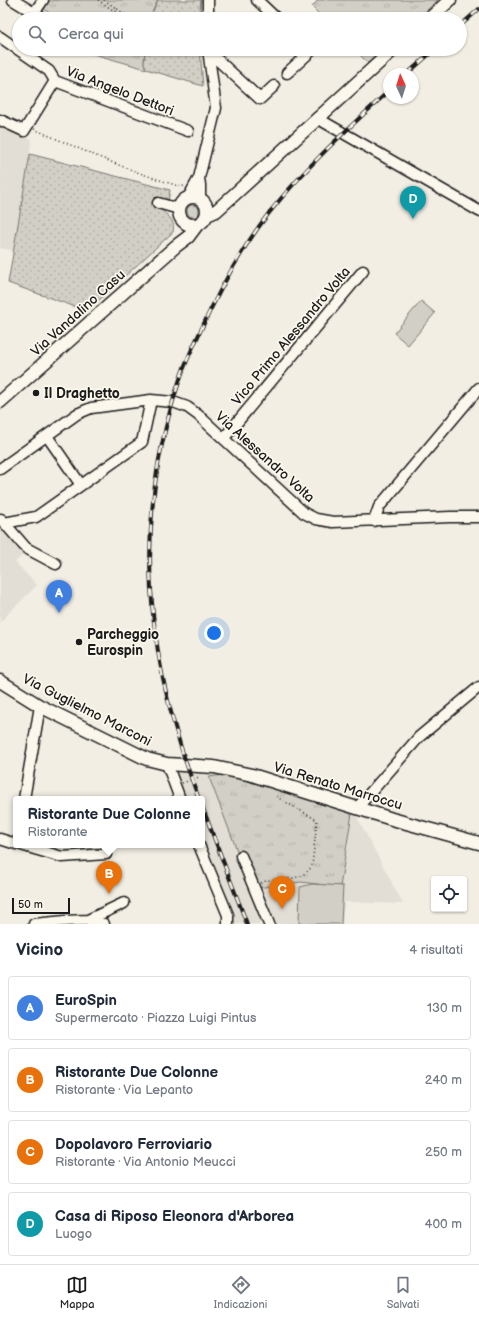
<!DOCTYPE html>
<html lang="it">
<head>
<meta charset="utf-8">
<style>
  :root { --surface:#fff; --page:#f6f6f7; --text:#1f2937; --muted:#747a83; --line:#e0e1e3; --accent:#1c1c1c }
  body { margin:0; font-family:"Balsamiq Sans",sans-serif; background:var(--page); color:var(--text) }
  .controls { position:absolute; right:12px; bottom:12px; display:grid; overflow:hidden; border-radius:4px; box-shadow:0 1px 3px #0004 }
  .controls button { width:36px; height:36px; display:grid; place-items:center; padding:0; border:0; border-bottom:1px solid var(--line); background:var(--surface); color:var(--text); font:20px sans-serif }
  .compass { position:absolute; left:383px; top:68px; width:36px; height:36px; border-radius:50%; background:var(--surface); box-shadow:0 1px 3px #0004; rotate:356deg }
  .scale { position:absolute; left:12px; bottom:10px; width:58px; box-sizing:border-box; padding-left:4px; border:2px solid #1c1c1c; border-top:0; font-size:11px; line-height:14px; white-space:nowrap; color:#1c1c1c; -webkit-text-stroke:3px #fbf7ec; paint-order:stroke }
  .you { position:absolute; left:214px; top:633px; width:14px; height:14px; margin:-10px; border:3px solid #fff; border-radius:50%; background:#1a73e8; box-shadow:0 0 0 6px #1a73e833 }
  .badge { display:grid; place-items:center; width:26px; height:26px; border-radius:50%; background:var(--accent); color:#fff; font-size:13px; font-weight:700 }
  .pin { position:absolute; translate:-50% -33px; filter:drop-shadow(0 1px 2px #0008) }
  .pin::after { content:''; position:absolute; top:21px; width:14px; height:12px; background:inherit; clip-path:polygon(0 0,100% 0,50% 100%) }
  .popup { position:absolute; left:13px; top:796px; width:192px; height:52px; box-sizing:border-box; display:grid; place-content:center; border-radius:4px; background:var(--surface); filter:drop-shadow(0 1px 3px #0005); font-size:13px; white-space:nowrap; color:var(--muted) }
  .popup b { font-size:15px; color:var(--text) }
  .popup::after { content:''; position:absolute; left:50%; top:100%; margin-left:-8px; border:8px solid transparent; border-top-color:var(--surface) }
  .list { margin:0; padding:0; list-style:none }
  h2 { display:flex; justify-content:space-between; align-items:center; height:52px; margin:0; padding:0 16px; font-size:17px }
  h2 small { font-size:13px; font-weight:400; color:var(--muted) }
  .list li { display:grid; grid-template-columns:26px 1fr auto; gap:12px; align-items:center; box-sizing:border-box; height:64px; margin:0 8px 8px; padding:0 8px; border:1px solid var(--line); border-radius:4px }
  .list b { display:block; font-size:15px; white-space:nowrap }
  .list p { margin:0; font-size:13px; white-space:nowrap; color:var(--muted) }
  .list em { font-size:13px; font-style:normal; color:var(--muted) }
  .icon { flex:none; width:22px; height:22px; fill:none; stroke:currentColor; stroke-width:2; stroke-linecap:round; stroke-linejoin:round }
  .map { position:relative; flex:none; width:479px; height:924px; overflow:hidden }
  .search { position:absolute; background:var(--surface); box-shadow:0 1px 3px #0004; left:12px; right:12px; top:12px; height:44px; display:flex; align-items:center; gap:10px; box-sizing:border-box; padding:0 14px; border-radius:22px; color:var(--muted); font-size:15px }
  .sheet { height:340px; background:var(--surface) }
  nav { display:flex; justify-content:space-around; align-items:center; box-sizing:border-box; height:56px; border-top:1px solid var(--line); background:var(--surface); font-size:11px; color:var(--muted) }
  nav a { display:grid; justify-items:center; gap:2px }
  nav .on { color:var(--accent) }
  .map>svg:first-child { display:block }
</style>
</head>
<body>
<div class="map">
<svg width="479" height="924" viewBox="0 0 479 924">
  <defs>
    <pattern id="grass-tufts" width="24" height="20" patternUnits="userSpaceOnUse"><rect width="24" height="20" fill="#d2cfc6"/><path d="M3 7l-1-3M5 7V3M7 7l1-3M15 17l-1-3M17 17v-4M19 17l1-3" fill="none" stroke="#b4b1aa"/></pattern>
    <pattern id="garden-dots" width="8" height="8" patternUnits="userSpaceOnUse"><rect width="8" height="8" fill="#d2cfc6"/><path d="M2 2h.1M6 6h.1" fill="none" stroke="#b4b1aa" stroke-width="1.8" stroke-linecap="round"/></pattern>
  </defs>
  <rect width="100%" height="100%" fill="#f2eee4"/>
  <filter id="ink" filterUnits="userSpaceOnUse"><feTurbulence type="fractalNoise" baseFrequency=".025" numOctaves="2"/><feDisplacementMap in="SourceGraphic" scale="8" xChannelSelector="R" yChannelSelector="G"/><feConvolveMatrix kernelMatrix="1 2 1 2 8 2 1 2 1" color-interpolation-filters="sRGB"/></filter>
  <g filter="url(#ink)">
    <path fill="#e2ded5" d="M 0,128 L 32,139 L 14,251 L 0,248 Z
      M 0,523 L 26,552 L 15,562 L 37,585 L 0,622 Z
      M 173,768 L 238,775 L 354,811 L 403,904 L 344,902 L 342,924 L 235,924 L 202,841 L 202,799 L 185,799 Z"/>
    <path fill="url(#grass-tufts)" stroke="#777671" d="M 62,0 L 158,0 L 149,19 L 58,19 L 44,9 L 49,1 Z
      M 318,0 L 438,0 L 417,19 L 324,19 L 312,7 Z
      M 87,49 L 145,49 L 144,63 L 146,69 L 87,52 Z
      M 354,49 L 383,49 L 368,63 Z
      M187 211a6 6 0 1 1 12 0a6 6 0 1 1-12 0Z
      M 231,774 L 352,813 L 340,887 L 301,882 L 257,888 L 243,866 L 209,777 Z"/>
    <path fill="url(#garden-dots)" stroke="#777671" d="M 158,0 L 201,0 L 199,19 L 149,19 Z
      M 145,49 L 200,49 L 203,86 L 146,69 L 144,63 Z
      M 30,154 L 170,190 L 168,201 L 158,207 C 166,215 176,219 173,232 L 87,311 L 8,283 Z"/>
    <path fill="#d2cfc6" stroke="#777671" d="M 421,301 L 435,313 L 408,345 L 394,333 Z
      M 312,884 L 343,886 L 341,924 L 299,924 L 300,887 Z"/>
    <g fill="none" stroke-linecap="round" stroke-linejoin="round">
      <g stroke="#1c1c1c" stroke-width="13">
        <path id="minor" d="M 13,0 L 44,19
          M 208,0 L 208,19
          M 257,0 L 277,19
          M 34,13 L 43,0
          M 0,37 L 49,71 L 55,81
          M 208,51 L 260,99 L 274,86
          M 287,73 L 310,52 L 308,49
          M 317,118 L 479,211
          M 0,120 L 24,131 L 55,81 L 188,131
          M 199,178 L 200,185 L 200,198
          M 188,198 L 199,178 L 216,108 L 208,49
          M 158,203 L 179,209
          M 47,436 L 81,485
          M 224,438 L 363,271
          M 0,469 L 77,414 L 91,408 L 151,400 L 173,402 L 187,407 L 198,415 L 304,513 L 316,519 L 333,522 L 450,517 L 479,517
          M 1,519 L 26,548 L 56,564
          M 374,521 L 379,507 L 479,388
          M 4,523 L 36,517 L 142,442 L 151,400
          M 167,764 L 180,799
          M 24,799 L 40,706
          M 357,808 L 419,737 L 479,687
          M 0,839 L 16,844
          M 21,845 L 62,857 L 106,854 L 108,845
          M 199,845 L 228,915 L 228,924
          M 241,856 L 269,924
          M 88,920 L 124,903
          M 34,924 L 65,921 L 88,920 L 104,924"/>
      </g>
      <g stroke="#1c1c1c" stroke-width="15">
        <path id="major" d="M 429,19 L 450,0
          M179 211a14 14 0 1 1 28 0a14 14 0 1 1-28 0Z
          M 207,215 L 216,211 L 237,192 L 394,49
          M 0,402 L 176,246 L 188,237 L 197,225
          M 0,681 L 40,706 L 147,759 L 167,764 L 214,767 L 252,775 L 392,819 L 479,843"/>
      </g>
      <path stroke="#1c1c1c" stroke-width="1.5" stroke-dasharray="1 3" stroke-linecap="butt" d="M 98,0 L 126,19
        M 104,0 L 132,19
        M 34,129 C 82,150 131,172 182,187 L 185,185
        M 182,783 L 199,777
        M 261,883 C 278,874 298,886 312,866 L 317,820 L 277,797 L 278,793"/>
      <use href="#minor" stroke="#fbf7ec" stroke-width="10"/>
      <use href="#major" stroke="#fbf7ec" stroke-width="12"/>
      <g stroke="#1c1c1c" stroke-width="4">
        <path id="rail" d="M 460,26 L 479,9
          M 407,74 L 435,49
          M 199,799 C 145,658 131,521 181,376 C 186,361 193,347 200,332 C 219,290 241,249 269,213 C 305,168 347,129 389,91
          M 202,806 L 247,924"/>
      </g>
      <use href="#rail" stroke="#fbf7ec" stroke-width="2.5" stroke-dasharray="8" stroke-linecap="butt"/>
    </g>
  </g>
  <g fill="#1c1c1c" stroke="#fbf7ec" stroke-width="1.5">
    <circle cx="36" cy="393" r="4"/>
    <circle cx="79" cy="642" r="4"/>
  </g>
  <g text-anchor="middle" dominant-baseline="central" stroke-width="3.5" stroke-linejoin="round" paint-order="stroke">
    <g font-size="14" fill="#1c1c1c" stroke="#fbf7ec">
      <text transform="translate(120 91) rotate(21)">Via Angelo Dettori</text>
      <text transform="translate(78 313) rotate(-42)">Via Vandalino Casu</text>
      <text transform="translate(291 336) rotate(-50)">Vico Primo Alessandro Volta</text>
      <text transform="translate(265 457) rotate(42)">Via Alessandro Volta</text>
      <text transform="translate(87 710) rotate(27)">Via Guglielmo Marconi</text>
      <text transform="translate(338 786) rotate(17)">Via Renato Marroccu</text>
    </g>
    <g font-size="14" font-weight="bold" fill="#1c1c1c" stroke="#fbf7ec" text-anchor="start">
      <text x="44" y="393">Il Draghetto</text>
      <text x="87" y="634">Parcheggio<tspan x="87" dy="16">Eurospin</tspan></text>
    </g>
  </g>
</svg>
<div class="controls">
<button><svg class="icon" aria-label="locate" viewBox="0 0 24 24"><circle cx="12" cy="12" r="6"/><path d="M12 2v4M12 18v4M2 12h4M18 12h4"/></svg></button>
</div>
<svg class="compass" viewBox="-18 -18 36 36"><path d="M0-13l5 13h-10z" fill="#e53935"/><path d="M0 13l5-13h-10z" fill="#747a83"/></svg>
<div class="scale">50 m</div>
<div class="you"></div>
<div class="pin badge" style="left:59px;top:613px;background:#3f7fe0">A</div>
<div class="pin badge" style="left:109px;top:894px;background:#e8710a">B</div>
<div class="popup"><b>Ristorante Due Colonne</b>Ristorante</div>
<div class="pin badge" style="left:282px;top:909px;background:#e8710a">C</div>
<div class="pin badge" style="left:413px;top:219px;background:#0f9aa8">D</div>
<div class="search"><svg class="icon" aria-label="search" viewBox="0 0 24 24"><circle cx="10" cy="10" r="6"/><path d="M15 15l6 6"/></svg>Cerca qui</div>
</div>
<section class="sheet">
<h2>Vicino<small>4 risultati</small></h2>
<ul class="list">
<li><span class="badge" style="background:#3f7fe0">A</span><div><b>EuroSpin</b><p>Supermercato · Piazza Luigi Pintus</p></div><em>130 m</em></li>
<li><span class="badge" style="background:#e8710a">B</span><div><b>Ristorante Due Colonne</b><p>Ristorante · Via Lepanto</p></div><em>240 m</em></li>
<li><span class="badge" style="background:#e8710a">C</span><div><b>Dopolavoro Ferroviario</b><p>Ristorante · Via Antonio Meucci</p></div><em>250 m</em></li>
<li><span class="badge" style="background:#0f9aa8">D</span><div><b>Casa di Riposo Eleonora d'Arborea</b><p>Luogo</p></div><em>400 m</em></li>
</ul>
</section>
<nav>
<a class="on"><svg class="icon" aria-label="map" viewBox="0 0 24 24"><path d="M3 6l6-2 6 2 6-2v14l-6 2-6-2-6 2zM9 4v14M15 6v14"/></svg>Mappa</a>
<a><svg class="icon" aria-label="directions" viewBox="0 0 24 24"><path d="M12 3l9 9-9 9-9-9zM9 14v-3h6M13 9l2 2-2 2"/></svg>Indicazioni</a>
<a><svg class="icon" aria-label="saved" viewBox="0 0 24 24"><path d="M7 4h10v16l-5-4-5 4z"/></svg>Salvati</a>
</nav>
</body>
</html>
